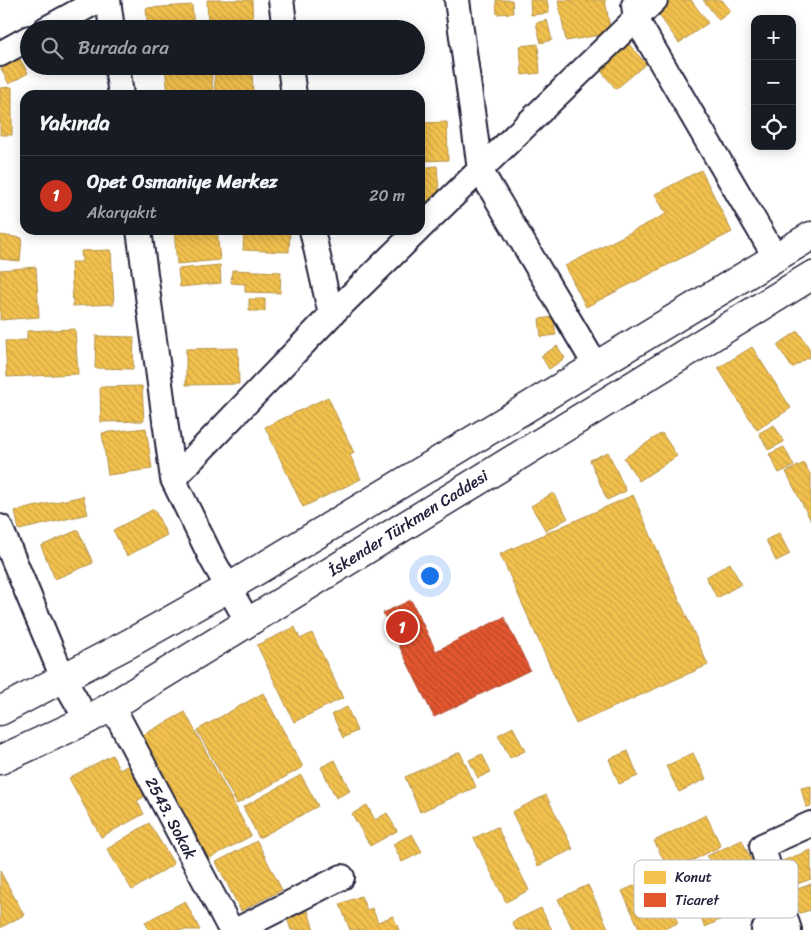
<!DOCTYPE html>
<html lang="tr">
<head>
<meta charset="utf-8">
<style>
  :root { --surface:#171b24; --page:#20242c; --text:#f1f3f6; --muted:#9ea1a6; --line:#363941; --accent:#c8321e }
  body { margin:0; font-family:Sriracha,sans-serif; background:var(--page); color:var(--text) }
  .controls { position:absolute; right:15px; top:15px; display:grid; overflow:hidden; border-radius:10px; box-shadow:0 2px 12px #0003 }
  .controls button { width:45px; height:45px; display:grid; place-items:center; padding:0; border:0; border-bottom:1px solid var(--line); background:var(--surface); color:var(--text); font:25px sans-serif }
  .you { position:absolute; left:429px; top:575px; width:18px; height:18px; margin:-12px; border:4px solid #fff; border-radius:50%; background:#1a73e8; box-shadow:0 0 0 8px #1a73e833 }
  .badge { display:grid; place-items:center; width:32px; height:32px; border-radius:50%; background:var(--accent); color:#fff; font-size:16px; font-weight:700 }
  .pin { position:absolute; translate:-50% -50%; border:2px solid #fff; box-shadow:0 1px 5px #0006 }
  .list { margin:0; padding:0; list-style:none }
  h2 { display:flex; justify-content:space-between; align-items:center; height:65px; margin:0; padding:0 20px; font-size:21px }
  h2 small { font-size:16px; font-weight:400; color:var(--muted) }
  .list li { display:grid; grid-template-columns:32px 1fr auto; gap:15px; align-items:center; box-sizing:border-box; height:80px; padding:0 20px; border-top:1px solid var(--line) }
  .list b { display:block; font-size:19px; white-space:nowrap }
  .list p { margin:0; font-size:16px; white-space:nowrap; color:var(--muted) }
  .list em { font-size:16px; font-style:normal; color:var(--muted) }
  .icon { flex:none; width:28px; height:28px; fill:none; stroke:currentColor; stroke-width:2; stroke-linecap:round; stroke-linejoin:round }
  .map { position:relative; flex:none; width:811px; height:930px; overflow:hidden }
  .search { position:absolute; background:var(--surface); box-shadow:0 2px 12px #0003; left:20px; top:20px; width:405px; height:55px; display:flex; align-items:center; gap:12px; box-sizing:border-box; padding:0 18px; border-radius:28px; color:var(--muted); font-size:19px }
  .panel { position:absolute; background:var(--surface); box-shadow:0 2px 12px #0003; left:20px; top:90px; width:405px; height:145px; border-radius:15px }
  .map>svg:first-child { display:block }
</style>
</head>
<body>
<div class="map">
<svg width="811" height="930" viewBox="0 0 811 930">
  <defs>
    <pattern id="homes-back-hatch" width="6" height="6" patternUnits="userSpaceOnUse" patternTransform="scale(1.25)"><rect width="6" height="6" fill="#f2c14e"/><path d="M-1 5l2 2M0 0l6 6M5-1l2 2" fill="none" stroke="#cfa645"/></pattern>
    <pattern id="shops-back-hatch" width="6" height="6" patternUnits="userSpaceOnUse" patternTransform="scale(1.25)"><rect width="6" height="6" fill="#e4572e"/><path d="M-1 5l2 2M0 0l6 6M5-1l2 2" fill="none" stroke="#b84828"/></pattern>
  </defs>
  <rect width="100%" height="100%" fill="#fff"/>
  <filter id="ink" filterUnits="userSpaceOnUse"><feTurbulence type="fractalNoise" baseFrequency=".02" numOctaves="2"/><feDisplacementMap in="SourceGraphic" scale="10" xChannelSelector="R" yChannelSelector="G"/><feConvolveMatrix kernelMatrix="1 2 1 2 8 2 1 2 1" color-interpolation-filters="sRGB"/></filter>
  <g filter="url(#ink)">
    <path fill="url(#homes-back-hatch)" stroke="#b49148" d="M 207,0 L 252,0 L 253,29 L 208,29 Z
      M 496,0 L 512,0 L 513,13 L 497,14 Z
      M 530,0 L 547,0 L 549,13 L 531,15 Z
      M 558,0 L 605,0 L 611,33 L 566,41 Z
      M 671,0 L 691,0 L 708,23 L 679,43 L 656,11 Z
      M 703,0 L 722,0 L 731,11 L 719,20 Z
      M 192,5 L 194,29 L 148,29 L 146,8 Z
      M 547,20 L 552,40 L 541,43 L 536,23 Z
      M 626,41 L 646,64 L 616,89 L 597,66 Z
      M 538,44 L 540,73 L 522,75 L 520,46 Z
      M 20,59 L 28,73 L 9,84 L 1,69 Z
      M 165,66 L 203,66 L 203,70 L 211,70 L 213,95 L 168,95 Z
      M 214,66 L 252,66 L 253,95 L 215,95 Z
      M 12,87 L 12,135 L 0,135 L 0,88 Z
      M 420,99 L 421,99 L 422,123 L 447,122 L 448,160 L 420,161 Z
      M 437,166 L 440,203 L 420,205 L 420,168 Z
      M 701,170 L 732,232 L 586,307 L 565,266 L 666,214 L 655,194 Z
      M 174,230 L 217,230 L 220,260 L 177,264 Z
      M 244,230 L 290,230 L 289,252 L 243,250 Z
      M 0,235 L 22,238 L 20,261 L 0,259 Z
      M 111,250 L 114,304 L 73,306 L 71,262 L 82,262 L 81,251 Z
      M 220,265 L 221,283 L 180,287 L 178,269 Z
      M 36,267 L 39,317 L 0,320 L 0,270 Z
      M 232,270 L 281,272 L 280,293 L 245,292 L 245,284 L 231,283 Z
      M 249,299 L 265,299 L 265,311 L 249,311 Z
      M 553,317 L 556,335 L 541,337 L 539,319 Z
      M 75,329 L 78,374 L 7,377 L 5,341 L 27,340 L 27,331 Z
      M 798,331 L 811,351 L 811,356 L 792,368 L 777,345 Z
      M 96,336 L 134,337 L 133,369 L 95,368 Z
      M 557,346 L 565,358 L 549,369 L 541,356 Z
      M 752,347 L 791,408 L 757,430 L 718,368 Z
      M 238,348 L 239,384 L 186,385 L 186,349 Z
      M 142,386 L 144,421 L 101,422 L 100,387 Z
      M 328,397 L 354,453 L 350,455 L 361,479 L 303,507 L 265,427 Z
      M 774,425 L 784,442 L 768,450 L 759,433 Z
      M 146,428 L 152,469 L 108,475 L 102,433 Z
      M 662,433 L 677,456 L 639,481 L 624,458 Z
      M 784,447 L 794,466 L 779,473 L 769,454 Z
      M 608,452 L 626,491 L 607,500 L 590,460 Z
      M 804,463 L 811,476 L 811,521 L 786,472 Z
      M 553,493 L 568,518 L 546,531 L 531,506 Z
      M 633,495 L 708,665 L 576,724 L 500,554 Z
      M 83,496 L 88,514 L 19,530 L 15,511 Z
      M 154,509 L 167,535 L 127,556 L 113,530 Z
      M 78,530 L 93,563 L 55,579 L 41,546 Z
      M 779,533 L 790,554 L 776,561 L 766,540 Z
      M 730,563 L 741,584 L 717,598 L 706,577 Z
      M 295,627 L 300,639 L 312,633 L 343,698 L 294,722 L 257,645 Z
      M 263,693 L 303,767 L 237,804 L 197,730 Z
      M 347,707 L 357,731 L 343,738 L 332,714 Z
      M 185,712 L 251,836 L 208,859 L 141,736 Z
      M 513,727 L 525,751 L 510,758 L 498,735 Z
      M 628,751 L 638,776 L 619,784 L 609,759 Z
      M 460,752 L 476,787 L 420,812 L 405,777 Z
      M 693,753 L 706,779 L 679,792 L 666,766 Z
      M 482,754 L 491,772 L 478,778 L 469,760 Z
      M 112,755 L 120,770 L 130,764 L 147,795 L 137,801 L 144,814 L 101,837 L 69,778 Z
      M 335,760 L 350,791 L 336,798 L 321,767 Z
      M 301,775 L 318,806 L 259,838 L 243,807 Z
      M 811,786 L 811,806 L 806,807 L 801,788 Z
      M 546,795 L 573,849 L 538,866 L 512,812 Z
      M 367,805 L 375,820 L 387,813 L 397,831 L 370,846 L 352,814 Z
      M 706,815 L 721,846 L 670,872 L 654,841 Z
      M 149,823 L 174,864 L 132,890 L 107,849 Z
      M 497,827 L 529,890 L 506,902 L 474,838 Z
      M 412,834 L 422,852 L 402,862 L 393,844 Z
      M 742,840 L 768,897 L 705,927 L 685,882 L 713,869 L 707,856 Z
      M 257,841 L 282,890 L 241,911 L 216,862 Z
      M 811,850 L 811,879 L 786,888 L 777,863 Z
      M 0,871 L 24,915 L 0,928 Z
      M 656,876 L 678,923 L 662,930 L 640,930 L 622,891 Z
      M 811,884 L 811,910 L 800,913 L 792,891 Z
      M 588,885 L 609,930 L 573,930 L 558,899 Z
      M 361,896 L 367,910 L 372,908 L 378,922 L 393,916 L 399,930 L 350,930 L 340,904 Z
      M 185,901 L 200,930 L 149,930 L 145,922 Z
      M 541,908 L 552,930 L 516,930 L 512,922 Z
      M 308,911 L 314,930 L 291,930 L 287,918 Z"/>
    <path fill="url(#shops-back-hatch)" stroke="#aa4732" d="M 411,600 L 436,651 L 504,617 L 530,670 L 434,717 L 383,613 Z"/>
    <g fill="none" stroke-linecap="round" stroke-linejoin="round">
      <g stroke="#22223b" stroke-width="28">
        <path id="street" d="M 108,0 L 112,29
          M 281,0 L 285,29
          M 457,0 L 480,170 L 596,366
          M 634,5 L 636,19 L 776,258
          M 46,29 L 99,0
          M 0,54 L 29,38
          M 117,66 L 121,95
          M 290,66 L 294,95
          M 420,228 L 655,0
          M 139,230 L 173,479 L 331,315 L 418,230
          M 312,230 L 331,315
          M 173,479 L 212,559 L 248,622
          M 0,527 L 63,678 L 87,720
          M 112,706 L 231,930
          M 237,930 L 342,877
          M 764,930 L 786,921
          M 789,930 L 762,846 L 811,824"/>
      </g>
      <g stroke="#22223b" stroke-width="31">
        <path id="secondary" d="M 0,711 L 130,643 L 228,588 L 811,236
          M 0,760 L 87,720 L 112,706 L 811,276"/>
      </g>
      <use href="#street" stroke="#fff" stroke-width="24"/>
      <use href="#secondary" stroke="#fff" stroke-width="28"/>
    </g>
  </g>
  <g text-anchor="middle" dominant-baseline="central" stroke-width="5" stroke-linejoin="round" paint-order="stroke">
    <g font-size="16" fill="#22223b" stroke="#fff">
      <text transform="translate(408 523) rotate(-32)">İskender Türkmen Caddesi</text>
      <text transform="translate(171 818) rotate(62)">2543. Sokak</text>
    </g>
  </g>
  <rect x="634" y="860" width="164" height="58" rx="8" fill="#fff" stroke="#bdbdc4" stroke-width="1"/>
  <rect x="644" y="871" width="22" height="13" fill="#f2c14e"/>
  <rect x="644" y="893" width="22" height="14" fill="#e4572e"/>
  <g font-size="14" fill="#22223b">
    <text x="675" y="882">Konut</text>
    <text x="675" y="905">Ticaret</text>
  </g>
</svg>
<div class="controls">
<button>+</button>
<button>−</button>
<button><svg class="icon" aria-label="locate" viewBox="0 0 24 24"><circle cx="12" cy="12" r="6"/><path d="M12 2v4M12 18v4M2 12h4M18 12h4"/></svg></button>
</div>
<div class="you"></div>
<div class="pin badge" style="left:402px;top:627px">1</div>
<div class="search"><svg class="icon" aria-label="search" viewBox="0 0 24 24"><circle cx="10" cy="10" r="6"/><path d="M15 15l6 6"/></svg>Burada ara</div>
<section class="panel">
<h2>Yakında<small></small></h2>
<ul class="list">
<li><span class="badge">1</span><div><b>Opet Osmaniye Merkez</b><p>Akaryakıt</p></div><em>20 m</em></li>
</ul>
</section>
</div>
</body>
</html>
